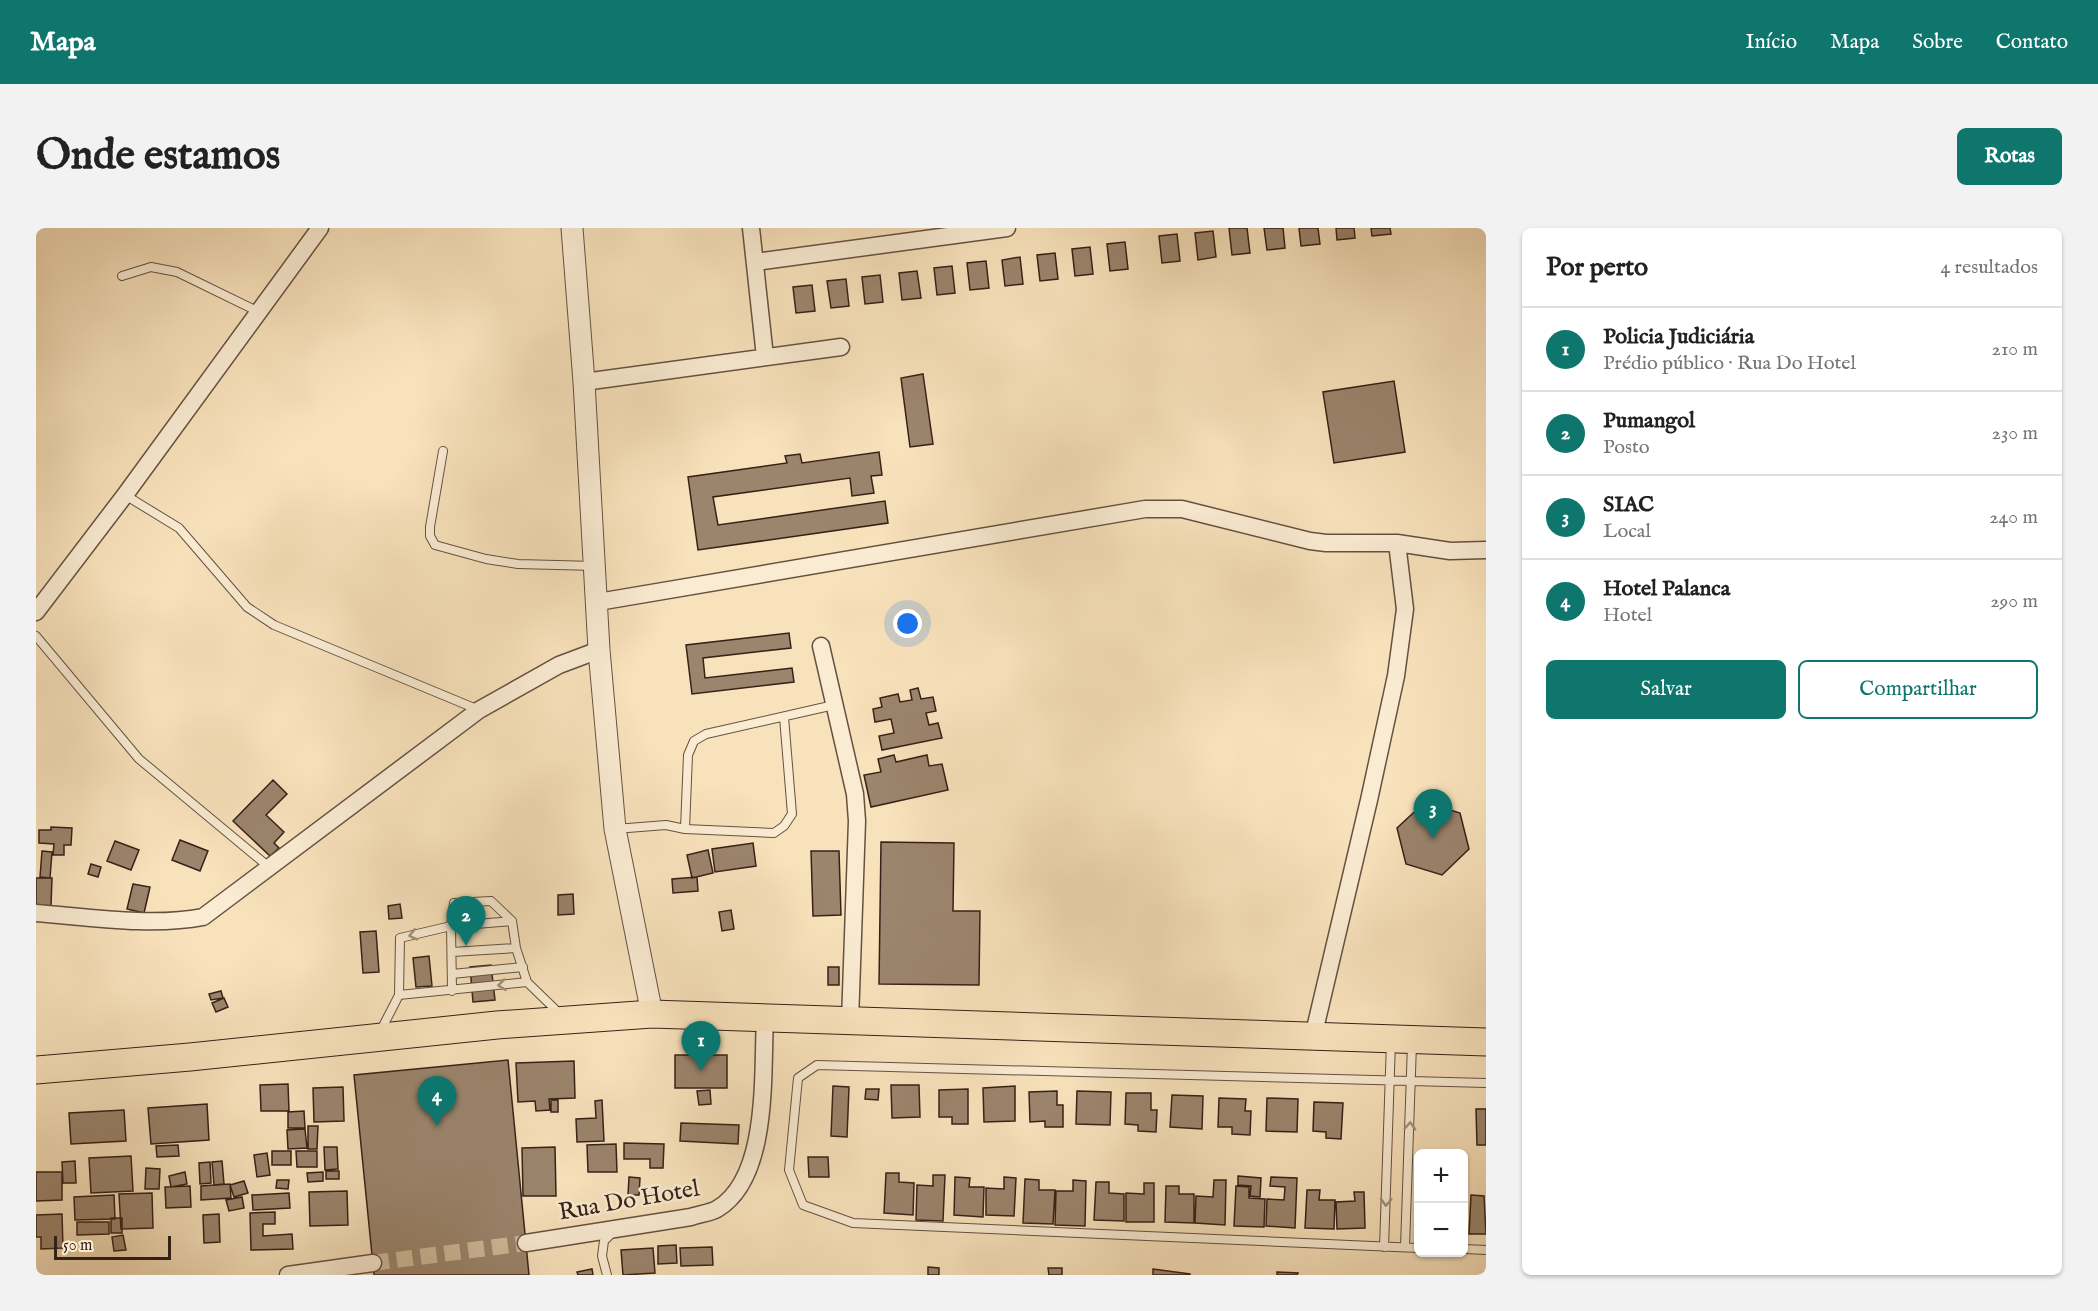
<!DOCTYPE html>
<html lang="pt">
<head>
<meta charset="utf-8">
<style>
  :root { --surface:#fff; --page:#f2f2f2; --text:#222; --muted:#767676; --line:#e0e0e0; --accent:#0f766e }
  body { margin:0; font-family:"IM FELL English",serif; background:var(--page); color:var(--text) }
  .controls { position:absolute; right:18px; bottom:18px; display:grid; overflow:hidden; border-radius:9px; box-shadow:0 2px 4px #0004 }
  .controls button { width:54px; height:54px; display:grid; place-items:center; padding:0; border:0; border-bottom:2px solid var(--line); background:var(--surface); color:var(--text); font:30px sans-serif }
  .scale { position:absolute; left:18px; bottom:15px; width:117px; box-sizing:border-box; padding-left:6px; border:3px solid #362117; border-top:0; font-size:16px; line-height:21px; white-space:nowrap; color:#362117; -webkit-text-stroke:4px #faecd3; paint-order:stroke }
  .you { position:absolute; left:872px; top:396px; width:21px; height:21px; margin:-15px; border:4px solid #fff; border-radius:50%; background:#1a73e8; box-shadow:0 0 0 9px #1a73e833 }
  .badge { display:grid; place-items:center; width:39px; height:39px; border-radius:50%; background:var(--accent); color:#fff; font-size:20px; font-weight:700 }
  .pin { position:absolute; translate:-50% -50px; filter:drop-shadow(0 2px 3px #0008) }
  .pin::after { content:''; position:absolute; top:32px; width:21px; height:18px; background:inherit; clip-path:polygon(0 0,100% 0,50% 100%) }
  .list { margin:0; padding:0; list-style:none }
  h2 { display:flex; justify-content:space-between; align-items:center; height:78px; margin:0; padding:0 24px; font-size:26px }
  h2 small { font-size:20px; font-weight:400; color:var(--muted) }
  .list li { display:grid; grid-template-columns:39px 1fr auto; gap:18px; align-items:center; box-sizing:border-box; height:84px; padding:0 24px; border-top:2px solid var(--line) }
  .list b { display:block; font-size:22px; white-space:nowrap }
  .list p { margin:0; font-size:20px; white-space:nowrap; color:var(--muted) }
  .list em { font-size:20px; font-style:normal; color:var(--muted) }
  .actions { display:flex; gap:12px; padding:18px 24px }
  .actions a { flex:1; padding:14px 0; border:2px solid var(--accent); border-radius:9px; text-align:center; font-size:21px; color:var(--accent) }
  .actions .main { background:var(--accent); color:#fff }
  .map { position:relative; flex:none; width:1450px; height:1047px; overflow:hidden; border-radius:9px }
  header { display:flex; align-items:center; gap:36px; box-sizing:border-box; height:84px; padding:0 30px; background:var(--accent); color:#fff }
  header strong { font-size:28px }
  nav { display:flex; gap:33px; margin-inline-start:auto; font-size:21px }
  .intro { display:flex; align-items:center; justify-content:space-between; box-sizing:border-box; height:144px; padding:0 36px }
  h1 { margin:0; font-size:42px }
  .button { padding:15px 27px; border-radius:9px; background:var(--accent); color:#fff; font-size:21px; font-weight:700 }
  main { display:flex; gap:36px; padding:0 36px }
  aside { flex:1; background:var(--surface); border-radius:9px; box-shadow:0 2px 4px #0004 }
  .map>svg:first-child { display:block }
</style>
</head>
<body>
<header>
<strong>Mapa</strong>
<nav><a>Início</a><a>Mapa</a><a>Sobre</a><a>Contato</a></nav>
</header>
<div class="intro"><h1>Onde estamos</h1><a class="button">Rotas</a></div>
<main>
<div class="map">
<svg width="1450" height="1047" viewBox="0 0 1450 1047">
  <rect width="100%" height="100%" fill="#f8e2bc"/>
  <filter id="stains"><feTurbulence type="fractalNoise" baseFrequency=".00333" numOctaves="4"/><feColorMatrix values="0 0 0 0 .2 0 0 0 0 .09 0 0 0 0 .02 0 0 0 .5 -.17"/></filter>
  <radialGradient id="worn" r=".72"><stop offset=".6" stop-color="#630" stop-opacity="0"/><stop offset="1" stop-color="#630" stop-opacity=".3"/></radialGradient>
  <path fill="#9b856d" stroke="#362117" stroke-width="1.5" d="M 1193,0 L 1211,0 L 1214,25 L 1196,27 Z
    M 1228,0 L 1247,0 L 1249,20 L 1231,22 Z
    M 1263,0 L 1282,0 L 1284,16 L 1265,18 Z
    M 1300,0 L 1318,0 L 1319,10 L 1301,12 Z
    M 1335,0 L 1354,0 L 1355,6 L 1336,8 Z
    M 1177,3 L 1180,29 L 1162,32 L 1159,5 Z
    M 1141,6 L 1144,33 L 1126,35 L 1123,8 Z
    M 1089,14 L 1092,41 L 1074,43 L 1071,16 Z
    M 1054,19 L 1057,46 L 1039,48 L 1036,21 Z
    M 1019,25 L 1022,51 L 1004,53 L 1001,27 Z
    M 984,29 L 987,56 L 969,58 L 966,32 Z
    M 950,33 L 953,60 L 934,62 L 931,35 Z
    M 916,38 L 919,65 L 901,67 L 898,40 Z
    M 881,43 L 885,70 L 866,72 L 863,45 Z
    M 844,47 L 847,74 L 829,76 L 826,49 Z
    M 810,51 L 813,78 L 795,80 L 791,53 Z
    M 776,57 L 779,83 L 760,85 L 757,59 Z
    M 887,146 L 897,216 L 874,219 L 865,150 Z
    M 1358,153 L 1369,224 L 1298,235 L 1287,164 Z
    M 843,224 L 846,247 L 835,248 L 838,265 L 816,268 L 814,250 L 677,269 L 682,297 L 849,273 L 852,295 L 662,322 L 652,249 L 751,235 L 749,228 L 764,226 L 766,235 Z
    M 753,405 L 755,420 L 667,430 L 669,450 L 756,440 L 758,454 L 656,466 L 650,417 Z
    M 882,460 L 885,471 L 897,469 L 900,483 L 890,485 L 893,497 L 902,495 L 906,510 L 846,522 L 843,508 L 858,505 L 855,491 L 839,494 L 837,481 L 846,479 L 844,470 L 862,466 L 864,474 L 876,472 L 874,462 Z
    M 858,527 L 860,534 L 891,527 L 893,538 L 906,536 L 912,562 L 835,579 L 828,547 L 845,544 L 842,531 Z
    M 237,552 L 251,566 L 230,587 L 248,604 L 238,615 L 243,620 L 234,628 L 197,593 Z
    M 1389,574 L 1424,585 L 1433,621 L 1406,647 L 1370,636 L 1361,600 Z
    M 15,599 L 36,600 L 35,617 L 28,617 L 28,627 L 17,627 L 18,616 L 3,615 L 3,602 L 15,602 Z
    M 144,612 L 172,623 L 164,643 L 136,632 Z
    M 79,613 L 103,622 L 95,642 L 71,633 Z
    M 845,614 L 918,615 L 917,683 L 944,683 L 943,757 L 843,756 Z
    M 717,615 L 720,638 L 679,644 L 676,621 Z
    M 672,622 L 677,645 L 656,650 L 651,627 Z
    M 6,623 L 16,624 L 14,650 L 4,649 Z
    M 775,623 L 803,623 L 805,687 L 777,688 Z
    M 55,636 L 65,639 L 62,649 L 52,646 Z
    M 661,649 L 662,663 L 637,665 L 636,651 Z
    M 0,650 L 16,650 L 15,678 L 0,678 Z
    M 97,656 L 114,659 L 108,685 L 91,681 Z
    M 537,666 L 538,686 L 522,687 L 522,667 Z
    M 364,676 L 366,690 L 353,691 L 352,678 Z
    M 695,682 L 698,701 L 686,703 L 683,684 Z
    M 340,703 L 343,744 L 327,745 L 324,704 Z
    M 393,728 L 396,758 L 380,759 L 377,730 Z
    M 455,737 L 459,772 L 437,774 L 434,739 Z
    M 792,739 L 803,739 L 803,757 L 792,757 Z
    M 185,763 L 187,770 L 175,772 L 173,766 Z
    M 188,770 L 192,779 L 180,784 L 176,775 Z
    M 639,827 L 691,827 L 691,860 L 639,860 Z
    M 472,832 L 493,1047 L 338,1047 L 318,847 Z
    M 538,833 L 539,870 L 513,871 L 514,882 L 500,883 L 499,873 L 482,874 L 480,835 Z
    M 252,856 L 253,883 L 225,883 L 224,857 Z
    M 855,857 L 883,857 L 884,889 L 856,890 Z
    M 797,858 L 813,859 L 811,909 L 795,908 Z
    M 979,858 L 979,893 L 948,894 L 947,860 Z
    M 307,859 L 308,893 L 278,894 L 277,860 Z
    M 830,861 L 843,861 L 842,872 L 829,871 Z
    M 932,861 L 932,896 L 916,896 L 916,889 L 903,889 L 903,862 Z
    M 674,862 L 675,876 L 663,877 L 661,863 Z
    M 1021,863 L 1021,877 L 1027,877 L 1027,899 L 1009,899 L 1009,893 L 994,894 L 993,864 Z
    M 1041,863 L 1075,864 L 1074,897 L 1040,896 Z
    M 1090,865 L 1115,865 L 1115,882 L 1121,882 L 1120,904 L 1102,903 L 1102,897 L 1089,896 Z
    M 1136,867 L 1167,868 L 1166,901 L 1134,899 Z
    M 1183,870 L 1210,871 L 1209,883 L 1215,883 L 1214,907 L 1196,906 L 1196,899 L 1182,899 Z
    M 1231,870 L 1262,871 L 1261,904 L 1230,903 Z
    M 515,872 L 522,872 L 522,884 L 515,884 Z
    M 566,872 L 568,913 L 541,914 L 540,891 L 560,890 L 559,873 Z
    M 1278,874 L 1307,875 L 1305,911 L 1290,910 L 1290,904 L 1277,903 Z
    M 171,876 L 173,912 L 115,916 L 112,880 Z
    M 1440,881 L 1450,881 L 1450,917 L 1441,917 Z
    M 88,882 L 90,913 L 35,916 L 33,885 Z
    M 268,883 L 269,900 L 252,900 L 252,884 Z
    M 645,895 L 703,897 L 702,916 L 644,913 Z
    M 272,898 L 282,898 L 281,921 L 272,921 Z
    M 269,901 L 271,920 L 252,921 L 251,902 Z
    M 588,915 L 628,916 L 627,940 L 614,940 L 614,931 L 588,931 Z
    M 580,916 L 581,944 L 552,944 L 551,917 Z
    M 142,917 L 143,928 L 121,929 L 120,918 Z
    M 288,919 L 301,919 L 302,941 L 289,942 Z
    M 519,919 L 520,968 L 487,968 L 486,920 Z
    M 236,923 L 255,923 L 255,937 L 236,937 Z
    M 260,923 L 281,923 L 281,939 L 261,939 Z
    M 231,925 L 234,947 L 221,949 L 218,927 Z
    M 95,928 L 97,963 L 55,965 L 53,930 Z
    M 772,929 L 792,929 L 793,949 L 773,949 Z
    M 39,933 L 40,955 L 27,955 L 26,934 Z
    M 186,933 L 188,956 L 178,957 L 176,934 Z
    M 174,934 L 175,955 L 164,956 L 163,935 Z
    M 110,940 L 124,941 L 123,961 L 109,961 Z
    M 290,943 L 303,943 L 303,951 L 290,951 Z
    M 0,944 L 26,944 L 26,972 L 0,973 Z
    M 149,944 L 151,956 L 135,959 L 133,948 Z
    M 287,944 L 287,953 L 272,954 L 271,945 Z
    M 850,945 L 863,945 L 863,954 L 878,955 L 877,987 L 848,985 Z
    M 897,947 L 909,947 L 907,993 L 880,992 L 881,957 L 897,958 Z
    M 1202,948 L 1225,950 L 1224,969 L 1214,968 L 1215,958 L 1202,957 Z
    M 593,949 L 604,950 L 603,967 L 592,967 Z
    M 919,949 L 934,950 L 933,959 L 948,959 L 947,989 L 918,987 Z
    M 968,949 L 980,950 L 978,988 L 950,987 L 950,960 L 968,961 Z
    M 1235,949 L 1261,950 L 1259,1000 L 1230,998 L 1231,971 L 1248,972 L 1249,959 L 1234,958 Z
    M 989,951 L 1003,952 L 1003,962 L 1019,962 L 1017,996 L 987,995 Z
    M 241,952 L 253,952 L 252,961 L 240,960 Z
    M 1037,952 L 1050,953 L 1049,998 L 1019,997 L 1020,963 L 1037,963 Z
    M 1178,952 L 1190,952 L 1189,997 L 1159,995 L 1160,968 L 1177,969 Z
    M 208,953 L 212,965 L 198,969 L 194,957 Z
    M 1060,954 L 1073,954 L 1073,965 L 1088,966 L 1088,993 L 1058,992 Z
    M 1108,955 L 1118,955 L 1118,994 L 1090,994 L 1090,965 L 1108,966 Z
    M 194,956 L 195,970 L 165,972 L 165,958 Z
    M 154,958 L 155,979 L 130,980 L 129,959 Z
    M 1130,958 L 1143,958 L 1143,966 L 1158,966 L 1158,995 L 1129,994 Z
    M 1200,958 L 1213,959 L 1213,970 L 1229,971 L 1228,999 L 1198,998 Z
    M 1271,962 L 1284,962 L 1283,972 L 1299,972 L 1298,1001 L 1269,1000 Z
    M 311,963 L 312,997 L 274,998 L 273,964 Z
    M 1318,964 L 1328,964 L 1329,1000 L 1301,1001 L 1300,974 L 1319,973 Z
    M 116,965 L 117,1000 L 85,1001 L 83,966 Z
    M 253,965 L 254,980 L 217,982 L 216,967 Z
    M 78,967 L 79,991 L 39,992 L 38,969 Z
    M 1435,967 L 1448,968 L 1450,1006 L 1433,1006 Z
    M 206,969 L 208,980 L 193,983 L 190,972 Z
    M 239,984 L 239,996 L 227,996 L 227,1008 L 256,1006 L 257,1021 L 215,1022 L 214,985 Z
    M 26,986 L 27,1020 L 5,1021 L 5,1009 L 0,1009 L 0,987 Z
    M 183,986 L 184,1014 L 168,1015 L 167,987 Z
    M 75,990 L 86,990 L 86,1005 L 75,1005 Z
    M 41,994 L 73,994 L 73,1006 L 41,1007 Z
    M 87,1007 L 90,1022 L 78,1023 L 76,1009 Z
    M 640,1017 L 641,1035 L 622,1036 L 622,1018 Z
    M 676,1019 L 677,1037 L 645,1038 L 644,1020 Z
    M 617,1020 L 619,1045 L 587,1047 L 585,1022 Z
    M 892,1039 L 903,1040 L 903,1047 L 892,1047 Z
    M 1012,1040 L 1026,1040 L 1026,1047 L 1013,1047 Z
    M 556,1041 L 557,1047 L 542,1047 L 541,1044 Z
    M 1117,1041 L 1154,1046 L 1154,1047 L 1117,1047 Z
    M 1241,1044 L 1262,1045 L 1261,1047 L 1241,1047 Z"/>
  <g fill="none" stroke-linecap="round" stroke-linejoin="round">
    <path stroke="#d1bb9b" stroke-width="16" stroke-dasharray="16 8" stroke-linecap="butt" d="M 337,1035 L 490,1015"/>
    <g stroke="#665140" stroke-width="10">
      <path id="service" d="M 86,48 L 115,39 L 141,44 L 223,84
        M 407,223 L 394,299 L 394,308 L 399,317 L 450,331 L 482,336 L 559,338
        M 89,267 L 143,300 L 211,379 L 238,397 L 443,482
        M 0,408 L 103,531 L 233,639
        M 579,601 L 630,597 L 649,601 L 738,605 L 748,598 L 756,586 L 748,489
        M 649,601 L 652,527 L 658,513 L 670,506 L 798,477
        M 416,724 L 480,720
        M 416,746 L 487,739
        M 416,763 L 415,698 L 418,675 L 455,673 L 476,693
        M 363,767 L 364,710 L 415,698 L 476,693 L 480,720 L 491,754
        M 344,804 L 363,767 L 491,754 L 525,787
        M 1348,1019 L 1355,814
        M 1369,1019 L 1376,816
        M 1382,1020 L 817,995 L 767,977 L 753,942 L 762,850 L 781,837 L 1450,855
        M 1428,1021 L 1450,1022
        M 571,1047 L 566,1028 L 568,1013 L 577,1004"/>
    </g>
    <g stroke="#665140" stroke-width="19">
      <path id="minor" d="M 715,0 L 729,129
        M 719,34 L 971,0
        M 548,154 L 805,119
        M 562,374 L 1109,281 L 1146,281 L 1274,313 L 1290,315 L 1361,315 L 1414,323 L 1450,322
        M 0,384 L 89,267 L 284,0
        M 785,418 L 819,566 L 821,593 L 814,793
        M 0,685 C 52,689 116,699 167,689 L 443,482 L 523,437 L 563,422
        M 1277,809 L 1333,572 L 1360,448 L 1369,381 L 1361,315
        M 490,1015 L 655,989 C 663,986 674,985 681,981 C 734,950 726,844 729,790
        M 252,1047 L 337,1035"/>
    </g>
    <g stroke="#665140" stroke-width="23">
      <path id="tertiary" d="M 536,0 L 548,154 L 563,422 L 579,601 L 616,786"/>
    </g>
    <g stroke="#362117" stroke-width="29">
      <path id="primary" d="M 0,842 L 154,829 L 461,797 L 616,786 L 1450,814"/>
    </g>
    <use href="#service" stroke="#faecd3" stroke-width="8"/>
    <use href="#minor" stroke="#faecd3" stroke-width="16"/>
    <use href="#tertiary" stroke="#faecd3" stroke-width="21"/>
    <use href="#primary" stroke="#f8e2bc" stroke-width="27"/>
  </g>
  <defs><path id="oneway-chevron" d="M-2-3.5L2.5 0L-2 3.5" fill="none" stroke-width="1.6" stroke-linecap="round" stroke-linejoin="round" transform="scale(1.5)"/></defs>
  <g stroke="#a2917e">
    <use href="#oneway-chevron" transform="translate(377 707) rotate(167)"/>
    <use href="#oneway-chevron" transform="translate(466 757) rotate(173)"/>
    <use href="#oneway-chevron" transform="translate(1374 898) rotate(-88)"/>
    <use href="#oneway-chevron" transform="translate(1350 974) rotate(92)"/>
  </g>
  <g text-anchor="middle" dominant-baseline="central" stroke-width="5" stroke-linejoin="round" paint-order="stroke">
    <g font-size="24" fill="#362117" stroke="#faecd3">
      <text transform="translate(593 973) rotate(-10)">Rua Do Hotel</text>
    </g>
  </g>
  <rect width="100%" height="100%" filter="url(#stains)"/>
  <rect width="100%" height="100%" fill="url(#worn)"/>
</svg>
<div class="controls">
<button>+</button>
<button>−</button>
</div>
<div class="scale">50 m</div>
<div class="you"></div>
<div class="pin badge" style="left:665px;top:843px">1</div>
<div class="pin badge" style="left:430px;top:718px">2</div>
<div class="pin badge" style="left:1397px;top:611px">3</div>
<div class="pin badge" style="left:401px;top:898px">4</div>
</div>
<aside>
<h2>Por perto<small>4 resultados</small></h2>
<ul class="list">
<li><span class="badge">1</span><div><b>Policia Judiciária</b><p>Prédio público · Rua Do Hotel</p></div><em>210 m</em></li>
<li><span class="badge">2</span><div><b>Pumangol</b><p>Posto</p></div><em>230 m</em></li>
<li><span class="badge">3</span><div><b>SIAC</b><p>Local</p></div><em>240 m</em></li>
<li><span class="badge">4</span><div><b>Hotel Palanca</b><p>Hotel</p></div><em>290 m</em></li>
</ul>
<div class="actions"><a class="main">Salvar</a><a>Compartilhar</a></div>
</aside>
</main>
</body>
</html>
